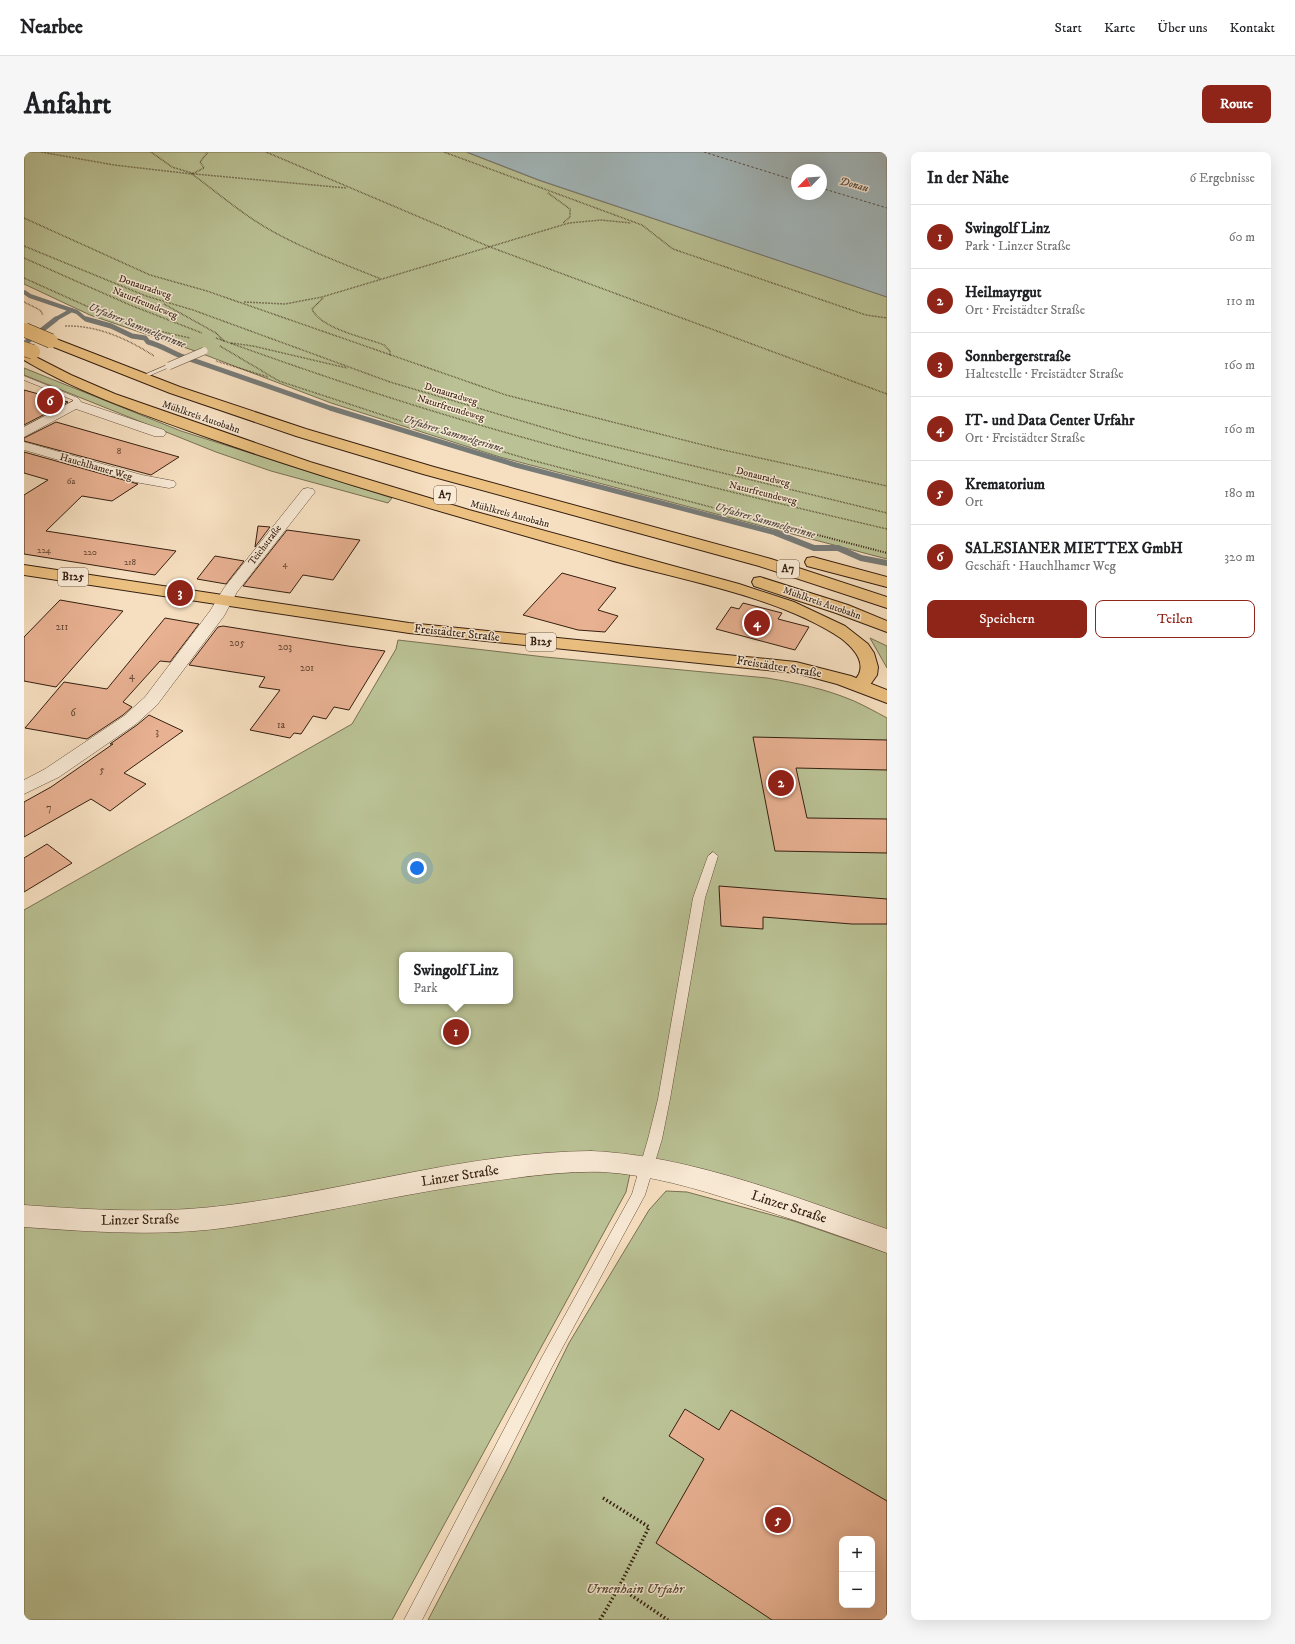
<!DOCTYPE html>
<html lang="de">
<head>
<meta charset="utf-8">
<style>
  :root { --surface:#fff; --page:#f6f6f6; --text:#202124; --muted:#757577; --line:#e0e0e0; --accent:#8f2418 }
  body { margin:0; font-family:"IM FELL DW Pica",serif; background:var(--page); color:var(--text) }
  .controls { position:absolute; right:12px; bottom:12px; display:grid; overflow:hidden; border-radius:8px; box-shadow:0 4px 16px #0002 }
  .controls button { width:36px; height:36px; display:grid; place-items:center; padding:0; border:0; border-bottom:1px solid var(--line); background:var(--surface); color:var(--text); font:20px sans-serif }
  .compass { position:absolute; left:767px; top:12px; width:36px; height:36px; border-radius:50%; background:var(--surface); box-shadow:0 4px 16px #0002; rotate:245deg }
  .you { position:absolute; left:393px; top:716px; width:14px; height:14px; margin:-10px; border:3px solid #fff; border-radius:50%; background:#1a73e8; box-shadow:0 0 0 6px #1a73e833 }
  .badge { display:grid; place-items:center; width:26px; height:26px; border-radius:50%; background:var(--accent); color:#fff; font-size:13px; font-weight:700 }
  .pin { position:absolute; translate:-50% -50%; border:2px solid #fff; box-shadow:0 1px 4px #0006 }
  .popup { position:absolute; left:375px; top:800px; width:114px; height:52px; box-sizing:border-box; display:grid; place-content:center; border-radius:8px; background:var(--surface); filter:drop-shadow(0 1px 3px #0005); font-size:13px; white-space:nowrap; color:var(--muted) }
  .popup b { font-size:15px; color:var(--text) }
  .popup::after { content:''; position:absolute; left:50%; top:100%; margin-left:-8px; border:8px solid transparent; border-top-color:var(--surface) }
  .list { margin:0; padding:0; list-style:none }
  h2 { display:flex; justify-content:space-between; align-items:center; height:52px; margin:0; padding:0 16px; font-size:17px }
  h2 small { font-size:13px; font-weight:400; color:var(--muted) }
  .list li { display:grid; grid-template-columns:26px 1fr auto; gap:12px; align-items:center; box-sizing:border-box; height:64px; padding:0 16px; border-top:1px solid var(--line) }
  .list b { display:block; font-size:15px; white-space:nowrap }
  .list p { margin:0; font-size:13px; white-space:nowrap; color:var(--muted) }
  .list em { font-size:13px; font-style:normal; color:var(--muted) }
  .actions { display:flex; gap:8px; padding:12px 16px }
  .actions a { flex:1; padding:9px 0; border:1px solid var(--accent); border-radius:8px; text-align:center; font-size:14px; color:var(--accent) }
  .actions .main { background:var(--accent); color:#fff }
  .map { position:relative; flex:none; width:863px; height:1468px; overflow:hidden; border-radius:8px }
  header { display:flex; align-items:center; gap:24px; box-sizing:border-box; height:56px; padding:0 20px; background:var(--surface); border-bottom:1px solid var(--line) }
  header strong { font-size:19px }
  nav { display:flex; gap:22px; margin-inline-start:auto; font-size:14px }
  .intro { display:flex; align-items:center; justify-content:space-between; box-sizing:border-box; height:96px; padding:0 24px }
  h1 { margin:0; font-size:28px }
  .button { padding:10px 18px; border-radius:8px; background:var(--accent); color:#fff; font-size:14px; font-weight:700 }
  main { display:flex; gap:24px; padding:0 24px }
  aside { flex:1; background:var(--surface); border-radius:8px; box-shadow:0 4px 16px #0002 }
  .map>svg:first-child { display:block }
</style>
</head>
<body>
<header>
<strong>Nearbee</strong>
<nav><a>Start</a><a>Karte</a><a>Über uns</a><a>Kontakt</a></nav>
</header>
<div class="intro"><h1>Anfahrt</h1><a class="button">Route</a></div>
<main>
<div class="map">
<svg width="863" height="1468" viewBox="0 0 863 1468">
  <rect width="100%" height="100%" fill="#f6dfc0"/>
  <filter id="stains"><feTurbulence type="fractalNoise" baseFrequency=".005" numOctaves="4"/><feColorMatrix values="0 0 0 0 .2 0 0 0 0 .09 0 0 0 0 .02 0 0 0 .5 -.17"/></filter>
  <radialGradient id="worn" r=".72"><stop offset=".6" stop-color="#630" stop-opacity="0"/><stop offset="1" stop-color="#630" stop-opacity=".3"/></radialGradient>
  <path fill="#bac295" stroke="#787052" fill-rule="evenodd" d="M 0,0 L 442,0 L 514,28 L 863,145 L 863,407 L 476,305 L 307,251 L 171,199 L 66,163 L 0,132 Z
    M 0,216 L 157,279 L 368,346 L 364,351 L 247,319 L 192,300 L 0,223 Z
    M 846,486 L 863,494 L 863,516 Z
    M 374,488 L 521,505 L 743,526 C 773,531 802,537 830,549 C 841,554 852,560 863,566 L 863,1080 L 659,1015 L 610,1003 L 602,1040 L 368,1468 L 0,1468 L 0,758 L 328,572 L 372,497 ZM 378,803 L 486,803 L 486,849 L 378,849 Z
    M 642,1039 L 663,1040 L 770,1069 L 863,1101 L 863,1468 L 404,1468 L 483,1317 L 545,1191 L 625,1058 ZM 818,1387 L 848,1387 L 848,1453 L 818,1453 Z"/>
  <path fill="#a3b9be" stroke="#777b78" fill-rule="evenodd" d="M 443,0 L 863,0 L 863,145 L 515,28 ZM 773,18 L 797,18 L 797,42 L 773,42 Z"/>
  <g fill="none" stroke-linecap="round" stroke-linejoin="round">
    <path stroke="#777b78" stroke-width="4" d="M 0,140 L 6,144 L 53,160 L 60,166 L 65,168
      M 30,168 L 48,158"/>
    <path stroke="#777b78" stroke-width="5" d="M 62,167 L 87,174 L 108,184 L 121,186 L 124,190 C 136,193 145,199 157,204 L 306,256 L 492,313 L 756,382
      M 0,192 L 32,167"/>
    <path stroke="#777b78" stroke-width="6" d="M 752,381 L 790,396 L 814,396 L 837,406 L 863,411"/>
    <path stroke="#564d44" stroke-width="1" stroke-dasharray="2.5 2" stroke-linecap="butt" d="M 680,0 L 773,29
      M 797,36 L 863,56"/>
  </g>
  <path fill="#e8b192" stroke="#351f10" fill-rule="evenodd" d="M 0,238 L 44,250 L 0,273 Z
    M 32,270 L 155,305 L 127,323 L 0,289 L 0,286 Z
    M 0,300 L 114,332 L 88,349 L 58,344 L 22,379 L 152,399 L 131,423 L 0,402 L 0,343 L 24,328 L 0,321 Z
    M 234,374 L 246,375 L 231,395 Z
    M 263,378 L 336,388 L 309,428 L 279,423 L 266,441 L 219,434 Z
    M 191,404 L 220,409 L 202,432 L 173,427 Z
    M 538,421 L 592,436 L 574,458 L 594,464 L 581,480 L 554,478 L 499,463 Z
    M 36,448 L 99,459 L 32,535 L 0,529 L 0,485 Z
    M 719,451 L 758,461 L 754,467 L 785,475 L 771,498 L 692,477 L 707,455 L 715,457 Z
    M 141,466 L 175,472 L 146,510 L 136,509 L 99,550 L 108,555 L 99,563 L 63,587 L 1,576 L 40,530 L 83,537 Z
    M 199,474 L 324,494 L 361,499 L 325,558 L 310,555 L 302,567 L 289,564 L 277,582 L 270,581 L 266,586 L 226,578 L 256,538 L 235,535 L 241,525 L 165,513 L 194,475 Z
    M 125,563 L 159,579 L 100,621 L 122,632 L 86,659 L 67,647 L 0,685 L 0,650 L 27,635 L 89,592 L 86,592 L 113,573 Z
    M 729,585 L 863,588 L 863,618 L 772,616 L 783,666 L 863,667 L 863,701 L 751,699 Z
    M 23,692 L 48,711 L 0,740 L 0,706 Z
    M 695,734 L 863,747 L 863,772 L 828,772 L 739,765 L 739,777 L 697,774 Z
    M 661,1257 L 695,1278 L 707,1258 L 863,1349 L 863,1468 L 748,1468 L 632,1391 L 680,1307 L 645,1284 ZM 818,1387 L 848,1387 L 848,1453 L 818,1453 Z"/>
  <g fill="none" stroke-linecap="round" stroke-linejoin="round">
    <g stroke="#654f3c" stroke-width="1">
      <path id="lane" d="M 143,213 L 148,214 L 120,226 L 115,225 Z
        M 0,224 L 54,246 L 57,250 L 53,253 L 49,253 L 49,248 L 0,228 Z
        M 689,700 L 694,704 L 681,746 L 646,947 L 638,987 L 621,1043 L 528,1215 L 398,1468 L 380,1468 L 518,1205 L 608,1042 L 624,987 L 634,947 L 669,746 L 684,704 Z"/>
    </g>
    <g stroke="#654f3c" stroke-width="1">
      <path id="street" d="M 51,248 L 140,278 L 142,281 L 140,284 L 130,284 L 52,257 L 0,285 L 0,275 Z
        M 0,290 L 118,323 L 150,329 L 152,332 L 150,335 L 145,336 L 111,330 L 0,298 Z
        M 284,336 L 289,337 L 291,340 L 213,440 L 200,464 L 133,553 L 112,572 L 35,625 L 0,642 L 0,628 L 21,617 L 100,564 L 121,545 L 186,459 L 200,436 L 279,337 Z
        M 567,999 C 665,1003 770,1045 863,1077 L 863,1101 C 814,1083 766,1066 717,1051 C 671,1036 626,1023 579,1020 C 542,1019 505,1024 469,1029 C 381,1041 295,1062 207,1075 C 139,1085 69,1080 0,1075 L 0,1053 C 69,1058 137,1062 205,1053 C 326,1038 445,1000 567,999 Z"/>
    </g>
    <g stroke="#351f10" stroke-width="2">
      <path id="primary" d="M 0,413 L 385,471 L 772,510 L 827,524 L 863,538 L 863,551 L 813,532 L 772,521 L 385,481 L 0,423 Z"/>
    </g>
    <g stroke="#351f10" stroke-width="2">
      <path id="highway" d="M 27,185 L 156,235 L 282,277 L 410,315 L 747,407 L 863,445 L 863,456 L 735,414 L 399,322 L 272,284 L 146,241 L 22,192 L 21,189 Z
        M 0,199 L 47,223 L 91,242 L 286,310 L 445,358 L 715,432 L 770,450 L 821,474 L 844,492 L 850,501 L 854,515 L 853,523 L 843,537 L 836,539 L 829,537 L 827,533 C 829,530 833,526 835,522 C 841,508 828,495 818,487 C 757,445 658,428 586,408 C 453,370 319,333 188,287 C 124,264 59,243 0,208 Z
        M 789,405 L 863,425 L 863,435 L 783,414 L 781,410 L 783,406 Z
        M 736,425 L 824,453 L 863,469 L 863,480 L 812,461 L 730,434 L 728,430 L 730,426 Z"/>
    </g>
    <path stroke="#351f10" stroke-width="1.5" stroke-dasharray="0.5 1" stroke-linecap="butt" d="M 17,0 L 90,13 L 168,22 L 180,16 L 176,10 L 184,0
      M 127,0 L 148,15 L 171,22 L 322,36
      M 242,0 L 466,95 L 863,242
      M 420,0 L 618,73 L 649,97 L 842,163 L 863,166
      M 168,22 C 194,41 219,63 248,79 C 282,98 320,112 357,127
      M 524,41 L 546,57 L 546,65 L 539,71
      M 0,66 L 126,123 L 183,139 L 482,243 L 695,297 L 863,334
      M 0,94 L 122,144 L 169,158 L 366,230 L 555,286 L 863,361
      M 0,106 L 106,153 L 178,181
      M 0,126 L 89,166 L 121,176 L 166,186
      M 299,146 L 288,157 C 297,177 340,185 360,193 L 366,199 L 366,204
      M 0,150 L 16,158 L 19,163
      M 220,150 L 261,152 L 298,145 L 545,71 L 577,68 L 607,71
      M 140,152 L 192,181 L 200,189
      M 41,174 C 73,173 104,187 130,204
      M 115,175 L 120,180 L 150,193
      M 192,186 C 275,216 357,244 442,269 C 581,310 722,344 863,377
      M 207,191 L 229,194 L 323,216
      M 196,194 L 255,229 L 389,273 L 507,308 L 790,382
      M 192,209 L 244,225"/>
    <path stroke="#351f10" stroke-width="2" stroke-dasharray="1 1.5" stroke-linecap="butt" d="M 786,381 L 863,401"/>
    <path stroke="#351f10" stroke-width="3.5" stroke-dasharray="1.5 2.5" stroke-linecap="butt" d="M 579,1346 L 625,1375 L 595,1435
      M 576,1468 L 595,1435 L 644,1468"/>
    <use href="#lane" fill="#f9ead6" fill-rule="evenodd"/>
    <use href="#street" fill="#f9ead6" fill-rule="evenodd"/>
    <use href="#primary" fill="#ebc080" fill-rule="evenodd"/>
    <use href="#highway" fill="#ebc080" fill-rule="evenodd"/>
    <g stroke="#654f3c" stroke-width="8" stroke-linecap="butt">
      <path id="lane-bridge" d="M 145,214 L 180,199"/>
    </g>
    <g stroke="#351f10" stroke-width="15" stroke-linecap="butt">
      <path id="highway-bridge" d="M 1,178 L 27,189
        M 0,197 L 9,200"/>
    </g>
    <use href="#lane-bridge" stroke="#f9ead6" stroke-width="7"/>
    <use href="#highway-bridge" stroke="#ebc080" stroke-width="14"/>
  </g>
  <g text-anchor="middle" dominant-baseline="central" stroke-width="3" stroke-linejoin="round" paint-order="stroke">
    <g font-size="9" fill="#624430">
      <text x="95" y="299">8</text>
      <text x="47" y="329">6a</text>
      <text x="20" y="398">224</text>
      <text x="66" y="400">220</text>
      <text x="106" y="410">218</text>
      <text x="261" y="412">4</text>
    </g>
    <g font-size="10" fill="#351f10" stroke="#f9ead6">
      <text transform="translate(121 135) rotate(19)">Donauradweg</text>
      <text transform="translate(121 151) rotate(22)">Naturfreundeweg</text>
      <text transform="translate(427 242) rotate(17)">Donauradweg</text>
      <text transform="translate(427 256) rotate(17)">Naturfreundeweg</text>
      <text transform="translate(177 265) rotate(19)">Mühlkreis Autobahn</text>
      <text transform="translate(72 315) rotate(16)">Hauchlhamer Weg</text>
      <text transform="translate(739 325) rotate(14)">Donauradweg</text>
      <text transform="translate(739 341) rotate(14)">Naturfreundeweg</text>
      <text transform="translate(486 362) rotate(15)">Mühlkreis Autobahn</text>
      <text transform="translate(241 393) rotate(-53)">Teichstraße</text>
      <text transform="translate(798 451) rotate(19)">Mühlkreis Autobahn</text>
    </g>
    <g font-size="10" fill="#624430">
      <text x="38" y="475">211</text>
      <text x="213" y="491">205</text>
      <text x="261" y="495">203</text>
      <text x="283" y="516">201</text>
      <text x="108" y="524">4</text>
      <text x="49" y="561">6</text>
      <text x="257" y="573">1a</text>
      <text x="133" y="580">3</text>
      <text x="78" y="618">5</text>
      <text x="25" y="656">7</text>
    </g>
    <g font-size="11" font-style="italic" fill="#564d44" stroke="#f9ead6">
      <text transform="translate(830 33) rotate(15)">Donau</text>
      <text transform="translate(113 174) rotate(22)">Urfahrer Sammelgerinne</text>
      <text transform="translate(429 282) rotate(17)">Urfahrer Sammelgerinne</text>
      <text transform="translate(741 369) rotate(16)">Urfahrer Sammelgerinne</text>
    </g>
    <g fill="#f9ead6" stroke="#705c4b" stroke-width="1">
      <rect x="410" y="334" width="22" height="18" rx="3"/>
      <rect x="753" y="408" width="22" height="18" rx="3"/>
      <rect x="34" y="416" width="30" height="18" rx="3"/>
      <rect x="502" y="481" width="30" height="18" rx="3"/>
    </g>
    <g font-size="11" font-weight="bold" fill="#351f10">
      <text x="421" y="343">A7</text>
      <text x="764" y="417">A7</text>
      <text x="49" y="425">B125</text>
      <text x="517" y="490">B125</text>
    </g>
    <g font-size="12" fill="#351f10" stroke="#f9ead6">
      <text transform="translate(433 481) rotate(6)">Freistädter Straße</text>
      <text transform="translate(755 515) rotate(9)">Freistädter Straße</text>
    </g>
    <g font-size="14" fill="#351f10" stroke="#f9ead6">
      <text transform="translate(436 1024) rotate(-9)">Linzer Straße</text>
      <text transform="translate(765 1055) rotate(18)">Linzer Straße</text>
      <text transform="translate(116 1068) rotate(-1)">Linzer Straße</text>
    </g>
    <g font-size="14" font-style="italic" fill="#5d5038" stroke="#f9ead6">
      <text x="611" y="1437">Urnenhain Urfahr</text>
    </g>
  </g>
  <rect width="100%" height="100%" filter="url(#stains)"/>
  <rect width="100%" height="100%" fill="url(#worn)"/>
</svg>
<div class="controls">
<button>+</button>
<button>−</button>
</div>
<svg class="compass" viewBox="-18 -18 36 36"><path d="M0-13l5 13h-10z" fill="#e53935"/><path d="M0 13l5-13h-10z" fill="#757577"/></svg>
<div class="you"></div>
<div class="pin badge" style="left:432px;top:880px">1</div>
<div class="popup"><b>Swingolf Linz</b>Park</div>
<div class="pin badge" style="left:757px;top:631px">2</div>
<div class="pin badge" style="left:156px;top:441px">3</div>
<div class="pin badge" style="left:733px;top:471px">4</div>
<div class="pin badge" style="left:754px;top:1368px">5</div>
<div class="pin badge" style="left:26px;top:249px">6</div>
</div>
<aside>
<h2>In der Nähe<small>6 Ergebnisse</small></h2>
<ul class="list">
<li><span class="badge">1</span><div><b>Swingolf Linz</b><p>Park · Linzer Straße</p></div><em>60 m</em></li>
<li><span class="badge">2</span><div><b>Heilmayrgut</b><p>Ort · Freistädter Straße</p></div><em>110 m</em></li>
<li><span class="badge">3</span><div><b>Sonnbergerstraße</b><p>Haltestelle · Freistädter Straße</p></div><em>160 m</em></li>
<li><span class="badge">4</span><div><b>IT- und Data Center Urfahr</b><p>Ort · Freistädter Straße</p></div><em>160 m</em></li>
<li><span class="badge">5</span><div><b>Krematorium</b><p>Ort</p></div><em>180 m</em></li>
<li><span class="badge">6</span><div><b>SALESIANER MIETTEX GmbH</b><p>Geschäft · Hauchlhamer Weg</p></div><em>320 m</em></li>
</ul>
<div class="actions"><a class="main">Speichern</a><a>Teilen</a></div>
</aside>
</main>
</body>
</html>
